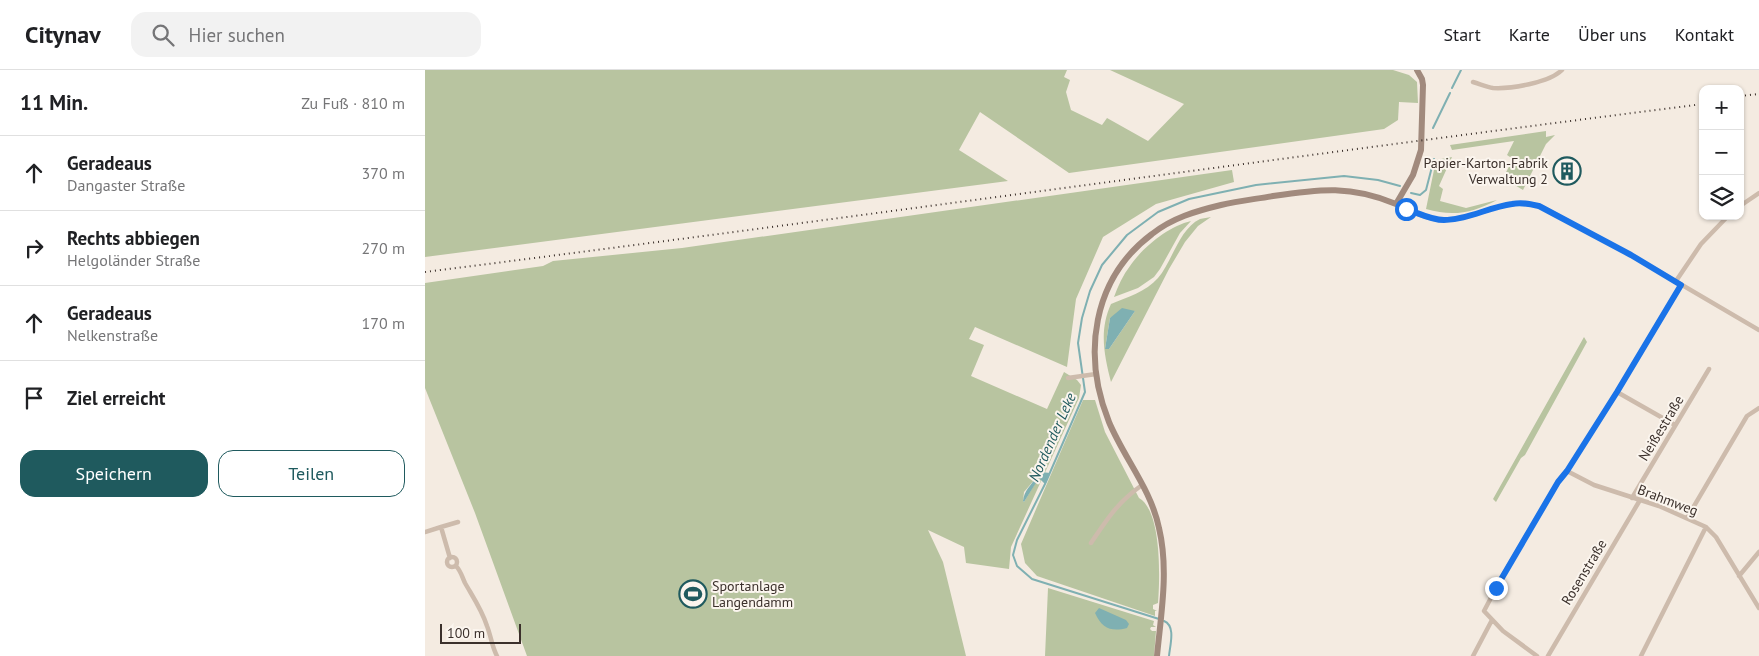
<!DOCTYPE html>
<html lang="de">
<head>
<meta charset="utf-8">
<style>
  :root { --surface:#fff; --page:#f2f2f2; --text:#202124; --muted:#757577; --line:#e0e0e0; --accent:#1f5a5e }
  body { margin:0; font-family:"PT Sans",sans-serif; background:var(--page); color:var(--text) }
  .controls { position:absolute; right:15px; top:15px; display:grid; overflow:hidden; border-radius:10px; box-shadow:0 1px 4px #0004 }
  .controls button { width:45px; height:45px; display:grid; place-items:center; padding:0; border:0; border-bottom:1px solid var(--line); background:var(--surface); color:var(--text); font:25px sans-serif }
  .scale { position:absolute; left:15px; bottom:12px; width:81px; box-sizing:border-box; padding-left:5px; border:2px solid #3b302b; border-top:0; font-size:14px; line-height:18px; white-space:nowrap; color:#3b302b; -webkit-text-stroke:4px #fbf5ee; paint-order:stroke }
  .stop { position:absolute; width:15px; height:15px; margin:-11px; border:4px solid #1a73e8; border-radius:50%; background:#fff }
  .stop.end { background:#1a73e8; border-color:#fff; box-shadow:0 1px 5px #0008 }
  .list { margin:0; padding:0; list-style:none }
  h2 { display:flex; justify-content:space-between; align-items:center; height:65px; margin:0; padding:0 20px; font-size:21px }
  h2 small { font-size:16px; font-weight:400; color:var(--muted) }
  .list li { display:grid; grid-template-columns:32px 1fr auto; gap:15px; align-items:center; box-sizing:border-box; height:75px; padding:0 20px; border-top:1px solid var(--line) }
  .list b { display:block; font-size:19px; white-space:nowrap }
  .list p { margin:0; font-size:16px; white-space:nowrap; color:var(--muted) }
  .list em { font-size:16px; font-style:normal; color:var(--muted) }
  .actions { display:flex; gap:10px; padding:15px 20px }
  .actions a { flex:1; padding:11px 0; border:1px solid var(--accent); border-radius:15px; text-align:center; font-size:18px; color:var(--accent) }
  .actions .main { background:var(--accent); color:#fff }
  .icon { flex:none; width:28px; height:28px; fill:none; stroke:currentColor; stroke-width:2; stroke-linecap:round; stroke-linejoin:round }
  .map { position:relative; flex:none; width:1334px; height:586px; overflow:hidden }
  header { display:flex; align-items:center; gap:30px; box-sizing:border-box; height:70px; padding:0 25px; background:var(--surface); border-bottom:1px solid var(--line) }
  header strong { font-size:24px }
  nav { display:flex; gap:28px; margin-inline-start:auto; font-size:18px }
  .search { width:350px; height:45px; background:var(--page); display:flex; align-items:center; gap:12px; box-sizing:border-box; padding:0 18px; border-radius:15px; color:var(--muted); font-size:19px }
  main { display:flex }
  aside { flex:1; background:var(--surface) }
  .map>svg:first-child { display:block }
</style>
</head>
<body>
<header>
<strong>Citynav</strong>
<div class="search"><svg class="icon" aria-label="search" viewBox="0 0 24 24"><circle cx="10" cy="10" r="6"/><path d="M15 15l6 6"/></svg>Hier suchen</div>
<nav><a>Start</a><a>Karte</a><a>Über uns</a><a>Kontakt</a></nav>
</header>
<main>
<aside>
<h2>11 Min.<small>Zu Fuß · 810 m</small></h2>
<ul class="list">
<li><svg class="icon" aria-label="ahead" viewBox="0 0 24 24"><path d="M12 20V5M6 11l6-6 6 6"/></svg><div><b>Geradeaus</b><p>Dangaster Straße</p></div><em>370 m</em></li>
<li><svg class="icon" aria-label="right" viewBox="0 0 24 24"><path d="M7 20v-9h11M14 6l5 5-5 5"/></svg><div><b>Rechts abbiegen</b><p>Helgoländer Straße</p></div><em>270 m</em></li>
<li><svg class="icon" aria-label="ahead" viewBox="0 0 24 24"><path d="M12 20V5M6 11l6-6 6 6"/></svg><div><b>Geradeaus</b><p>Nelkenstraße</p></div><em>170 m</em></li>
<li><svg class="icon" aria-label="arrive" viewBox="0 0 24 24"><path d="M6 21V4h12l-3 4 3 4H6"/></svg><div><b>Ziel erreicht</b></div></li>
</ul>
<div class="actions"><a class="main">Speichern</a><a>Teilen</a></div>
</aside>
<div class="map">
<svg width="1334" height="586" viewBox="0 0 1334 586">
  <rect width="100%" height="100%" fill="#f4ebe1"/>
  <path fill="#b8c4a0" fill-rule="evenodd" d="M 0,0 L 642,0 L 639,7 L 645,10 L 641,22 L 646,40 L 677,55 L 682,48 L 723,71 L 759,34 L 685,0 L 968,0 L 984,5 L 992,12 L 993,33 L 974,32 L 973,50 L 959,59 L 644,103 L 555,42 L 534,80 L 583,111 L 0,187 Z
    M 1121,61 L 1121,67 L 1130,65 L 1121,74 L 1098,120 L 1078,108 L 1088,89 L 1082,85 L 1089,71 L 1027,80 L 1025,75 Z
    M 1027,87 L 1014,116 L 1018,119 L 1015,131 L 1041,138 L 1072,130 C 1048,143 1028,147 1001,139 L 1011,90 Z
    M 807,100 L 809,112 L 731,134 L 678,167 L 651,229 L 642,297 L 550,257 L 544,269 L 559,275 L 546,306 L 622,339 L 639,302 L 652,310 L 656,315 L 654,328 L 586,477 L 584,499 L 541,493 L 539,477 L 503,460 L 518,492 L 541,586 L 102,586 L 50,443 L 0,318 L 0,213 L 118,196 L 128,191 L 257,178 ZM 631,367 L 620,392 L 614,407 L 599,432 L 598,431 L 599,422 L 610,409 Z
    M 786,147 L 773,156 L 760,172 L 744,199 L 686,312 C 679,285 674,260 686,234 C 702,227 721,222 733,208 C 747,192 754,159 775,149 C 778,148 783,148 786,147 ZM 710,241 L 684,279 L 680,279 L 685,248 Z
    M 766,151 L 755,163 L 735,199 L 729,207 L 713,218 L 689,227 C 693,216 698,205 705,196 C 718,177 744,156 766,151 Z
    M 1159,267 L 1162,272 L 1100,385 L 1096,388 L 1071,432 L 1068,429 Z
    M 658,330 L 670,330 L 680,362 L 714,428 C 737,441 735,509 733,533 L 728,535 L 728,539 L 732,541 L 730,541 L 730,546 L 612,506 L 600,493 L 596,474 Z
    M 623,518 L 729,551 L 728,555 L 731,557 L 726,557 L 725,559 L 727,561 L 731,561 L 729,586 L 620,586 Z"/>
  <path fill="#7fb0b2" d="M 697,238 L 710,241 L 684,279 L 680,279 L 685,248 Z
    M 632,367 L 620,392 L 616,402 L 625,403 L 620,414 L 614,408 L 599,432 L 598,431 C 599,420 606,416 611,407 C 619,394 611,375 632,367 Z
    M 674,538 L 701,550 L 704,554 L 702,558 C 687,562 677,559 670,543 Z"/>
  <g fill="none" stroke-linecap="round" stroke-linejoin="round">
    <path stroke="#7fb0b2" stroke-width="2" d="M 1027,18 L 1036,0
      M 1008,58 L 1025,23
      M 986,123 L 995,125 L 1001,120 L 1009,89
      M 734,549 L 607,509 L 592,496 L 588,485 L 592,470 L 620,414 L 660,322 L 653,273 L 657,248 L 665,221 L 677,195 L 702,165 L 733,142 L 764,129 L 831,115 L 919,106 L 953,110 L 975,116
      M 739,551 C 751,556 745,575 744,586"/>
    <path stroke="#cdbbac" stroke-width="4.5" d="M 1048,12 C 1055,14 1062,17 1068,18 C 1085,19 1124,13 1137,0
      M 971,134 C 986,141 1002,150 1019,150 C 1043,150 1064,137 1087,134 C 1097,132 1105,134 1115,136 L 1206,185 L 1334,260
      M 1315,136 L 1334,123
      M 1251,211 L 1276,174 L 1303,146
      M 643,308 L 671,304
      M 1192,322 L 1250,355
      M 1142,401 L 1169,415 L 1234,436 L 1281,457 L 1291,467 L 1334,538
      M 1207,428 L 1284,299
      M 1262,448 L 1322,346 L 1334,338
      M 16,457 L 33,452
      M 0,462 L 16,457 L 25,488
      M 666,473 C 683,448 692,433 717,415
      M22 492a5 5 0 1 1 10 0a5 5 0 1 1-10 0Z
      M 31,496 C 36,501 37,507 40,513 C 48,527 57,540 62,556 C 66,566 67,577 72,586
      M 1314,506 L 1334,482
      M 1048,586 L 1067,550
      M 1112,586 L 1078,561 L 1059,541 L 1077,507 L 1133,412 L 1142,401 L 1192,322 L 1256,215
      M 1123,586 L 1215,430
      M 1216,586 L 1281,457"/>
    <path stroke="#a18a7d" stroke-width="6" d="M 732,586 C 736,544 744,500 734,458 C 726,419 699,388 684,352 C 657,285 667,209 727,164 C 747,148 771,141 796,135 C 813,131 831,129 848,126 C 895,119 926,115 971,134 L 988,105 L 996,80 L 998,15 L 997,9 L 992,0"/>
    <path stroke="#3b302b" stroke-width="2" stroke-dasharray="1 4" stroke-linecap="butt" d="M 1315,26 L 1334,24
      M 0,202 C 426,148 852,88 1278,34"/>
  </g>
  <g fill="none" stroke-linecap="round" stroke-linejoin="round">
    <path stroke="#1a73e8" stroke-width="6" d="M 981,139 C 994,143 1005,150 1019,150 C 1042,150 1064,137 1087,134 C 1097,132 1105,134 1114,136 L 1206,185 L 1256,215 L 1192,322 L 1142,401 L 1133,412 L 1071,518"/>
  </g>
  <defs>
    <g id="building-ring" transform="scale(1.4375)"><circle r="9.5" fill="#fbf5ee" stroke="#1f5a5e" stroke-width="1.5"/><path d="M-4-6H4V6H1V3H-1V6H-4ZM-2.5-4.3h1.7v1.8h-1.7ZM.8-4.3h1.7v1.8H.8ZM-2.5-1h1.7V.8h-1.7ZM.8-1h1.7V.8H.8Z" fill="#1f5a5e"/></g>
    <g id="stadium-ring" transform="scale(1.4375)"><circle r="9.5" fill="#fbf5ee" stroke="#1f5a5e" stroke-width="1.5"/><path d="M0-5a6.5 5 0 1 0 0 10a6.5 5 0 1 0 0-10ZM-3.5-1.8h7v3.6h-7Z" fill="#1f5a5e"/></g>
  </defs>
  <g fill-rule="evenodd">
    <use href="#building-ring" x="1142" y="101"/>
    <use href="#stadium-ring" x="268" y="524"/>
  </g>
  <g text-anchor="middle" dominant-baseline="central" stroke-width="4" stroke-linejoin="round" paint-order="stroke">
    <g font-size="14" fill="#3b302b" stroke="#fbf5ee" text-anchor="end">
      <text x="1123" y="93">Papier-Karton-Fabrik<tspan x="1123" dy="16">Verwaltung 2</tspan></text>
      <text x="287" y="516" text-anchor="start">Sportanlage<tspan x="287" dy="16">Langendamm</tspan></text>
    </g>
    <g font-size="14" fill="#3b302b" stroke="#fbf5ee">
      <text transform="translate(1236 358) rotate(-59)">Neißestraße</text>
      <text transform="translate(1243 430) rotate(21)">Brahmweg</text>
      <text transform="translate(1159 502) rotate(-59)">Rosenstraße</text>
    </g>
    <g font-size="15" font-style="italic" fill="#1f5a5e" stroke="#fbf5ee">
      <text transform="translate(627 367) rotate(-66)">Nordender Leke</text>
    </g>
  </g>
</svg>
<div class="controls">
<button>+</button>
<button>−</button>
<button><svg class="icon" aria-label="layers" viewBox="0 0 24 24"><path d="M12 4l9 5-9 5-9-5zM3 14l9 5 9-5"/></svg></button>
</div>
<div class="scale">100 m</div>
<div class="stop" style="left:981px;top:139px"></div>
<div class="stop end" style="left:1071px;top:518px"></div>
</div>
</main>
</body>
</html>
